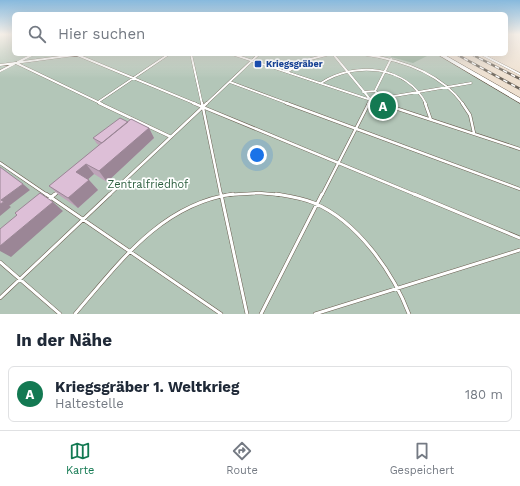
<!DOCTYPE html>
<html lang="de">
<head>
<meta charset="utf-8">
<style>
  :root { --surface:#fff; --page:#f2f2f3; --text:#1f2937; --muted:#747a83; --line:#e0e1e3; --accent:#137952 }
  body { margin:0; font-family:"Work Sans",sans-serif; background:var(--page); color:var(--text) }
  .you { position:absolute; left:257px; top:155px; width:14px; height:14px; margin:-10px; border:3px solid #fff; border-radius:50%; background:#1a73e8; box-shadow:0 0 0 6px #1a73e833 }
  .badge { display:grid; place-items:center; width:26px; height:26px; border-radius:50%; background:var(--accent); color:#fff; font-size:13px; font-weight:700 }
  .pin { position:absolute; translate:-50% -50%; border:2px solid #fff; box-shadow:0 1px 4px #0006 }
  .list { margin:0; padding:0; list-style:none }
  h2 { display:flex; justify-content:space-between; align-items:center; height:52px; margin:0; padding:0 16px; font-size:17px }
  h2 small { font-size:13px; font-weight:400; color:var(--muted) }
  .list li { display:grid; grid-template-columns:26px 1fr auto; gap:12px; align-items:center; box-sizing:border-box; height:56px; margin:0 8px 8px; padding:0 8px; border:1px solid var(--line); border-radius:6px }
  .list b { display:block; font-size:15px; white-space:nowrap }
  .list p { margin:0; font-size:13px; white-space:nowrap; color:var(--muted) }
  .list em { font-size:13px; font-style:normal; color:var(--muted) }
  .icon { flex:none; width:22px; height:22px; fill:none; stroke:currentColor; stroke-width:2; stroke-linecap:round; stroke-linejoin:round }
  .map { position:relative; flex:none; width:520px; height:314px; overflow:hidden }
  .search { position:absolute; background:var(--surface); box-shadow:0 4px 16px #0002; left:12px; right:12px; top:12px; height:44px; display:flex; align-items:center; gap:10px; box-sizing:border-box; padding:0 14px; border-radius:6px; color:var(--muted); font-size:15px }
  .sheet { height:116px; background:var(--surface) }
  nav { display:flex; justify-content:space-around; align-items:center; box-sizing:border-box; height:56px; border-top:1px solid var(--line); background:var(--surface); font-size:11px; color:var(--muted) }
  nav a { display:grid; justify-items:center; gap:2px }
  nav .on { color:var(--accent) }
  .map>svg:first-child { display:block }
</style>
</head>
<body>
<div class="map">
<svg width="520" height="314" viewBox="0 0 520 314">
  <rect width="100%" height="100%" fill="#eee0d0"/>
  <path fill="#b3c6b8" d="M 0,34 L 14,34 L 14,54 L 436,54 L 520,103 L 520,314 L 0,314 Z"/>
  <path fill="#8cab95" d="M 392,54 L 431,54 L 413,63 L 391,57 Z"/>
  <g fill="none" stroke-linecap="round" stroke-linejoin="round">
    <g stroke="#695d4f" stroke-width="2.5">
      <path id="lane-far2" d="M 75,54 L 196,104
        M 191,54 L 202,104
        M 232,54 L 383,104
        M 333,54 L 370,99
        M 361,54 C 398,59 440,72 463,104
        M 481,54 L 520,74
        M 18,62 L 34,54
        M 16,63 L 102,104
        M 0,65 L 82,54
        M 0,71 L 14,64
        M 287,72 L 307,60 L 330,54
        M 230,82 L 289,104
        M 321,83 C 355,61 406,65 426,104
        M 363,92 L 375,91
        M 382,98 L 375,91 L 391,59
        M 371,100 L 471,83
        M 98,102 L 169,54
        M 206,104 L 259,54
        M 368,104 L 370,100"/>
    </g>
    <g stroke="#695d4f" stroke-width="3.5">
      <path id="lane-far1" d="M 99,103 L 171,137
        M 193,103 L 416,195
        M 202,103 L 221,195
        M 286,103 L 520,189
        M 380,103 L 520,149
        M 425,103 L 431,120
        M 462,103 L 470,115 L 474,133
        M 0,163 L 47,195
        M 54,195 L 58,192
        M 109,195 L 207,103
        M 226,195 L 259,193 L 281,195
        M 322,195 L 369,103"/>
    </g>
    <g stroke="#695d4f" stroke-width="4">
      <path id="lane" d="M 46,194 L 221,314
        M 221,194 L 247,314
        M 276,194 C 288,196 302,198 314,203 C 357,221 393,272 409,314
        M 414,194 L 520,238
        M 47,201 L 55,194
        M 0,262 L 60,314
        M 0,298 L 110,194
        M 75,314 C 119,263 161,204 233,194
        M 261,314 L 322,194
        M 315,314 L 520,250"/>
    </g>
    <g stroke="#695d4f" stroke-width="1">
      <path id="secondary" d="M 437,54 L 443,54 L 520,98 L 520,103 Z"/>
    </g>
    <use href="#lane-far2" stroke="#fff" stroke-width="2"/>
    <use href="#lane-far1" stroke="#fff" stroke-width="2.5"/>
    <use href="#lane" stroke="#fff" stroke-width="3"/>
    <use href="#secondary" fill="#fff" fill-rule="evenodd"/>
    <g stroke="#6c655b" stroke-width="2.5">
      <path id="rail" d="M 456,54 L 520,89
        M 471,54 L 520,79"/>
    </g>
    <use href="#rail" stroke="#fff" stroke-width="1.5" stroke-dasharray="4.5" stroke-linecap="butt"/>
  </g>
  <path fill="#bea4b9" d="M 128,122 L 149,128 L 154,138 L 107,182 L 94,174 L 88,179 L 98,190 L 78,208 L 59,195 L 49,186 L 99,145 L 97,144 L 93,138 Z"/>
  <path fill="#9b8696" d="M 149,128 L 154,138 L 107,182 L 99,171 Z
    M 86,164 L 94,174 L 85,182 L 76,172 Z
    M 89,180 L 98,190 L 78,208 L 68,198 Z
    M 23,184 L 30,190 L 9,206 L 1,200 Z
    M 4,202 L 11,207 L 0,216 L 0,204 Z
    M 53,202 L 63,211 L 11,257 L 0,251 L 0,246 Z"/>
  <path fill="#ddbfd7" stroke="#9b8696" d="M 120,118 L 128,122 L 102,143 L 93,138 Z
    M 131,119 L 149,128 L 99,171 L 86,164 L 76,172 L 89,180 L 68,198 L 49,186 Z
    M 0,167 L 23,184 L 1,200 L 4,202 L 0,204 Z
    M 40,193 L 53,202 L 0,246 L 0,229 L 17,215 L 15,213 Z"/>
  <linearGradient id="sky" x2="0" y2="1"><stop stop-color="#87b9dd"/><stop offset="0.44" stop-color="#f7f1ea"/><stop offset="1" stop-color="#f7f1ea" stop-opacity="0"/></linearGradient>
  <rect width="520" height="78" fill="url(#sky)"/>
  <rect fill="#1a4fb4" stroke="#fff" stroke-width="1.5" x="254" y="60" width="8" height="8" rx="2"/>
  <g text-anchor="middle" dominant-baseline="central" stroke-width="3.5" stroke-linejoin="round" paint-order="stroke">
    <g font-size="9" font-weight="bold" fill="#164399" stroke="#fff" text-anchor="start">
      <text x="266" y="64">Kriegsgräber</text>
    </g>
    <g font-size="11" fill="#2a5d3d" stroke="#fff">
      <text x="148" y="184">Zentralfriedhof</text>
    </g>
  </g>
</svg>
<div class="you"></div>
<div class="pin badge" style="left:383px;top:106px">A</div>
<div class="search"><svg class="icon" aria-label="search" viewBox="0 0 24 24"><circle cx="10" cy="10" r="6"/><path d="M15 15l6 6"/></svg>Hier suchen</div>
</div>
<section class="sheet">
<h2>In der Nähe<small></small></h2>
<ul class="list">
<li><span class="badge">A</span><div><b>Kriegsgräber 1. Weltkrieg</b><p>Haltestelle</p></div><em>180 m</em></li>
</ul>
</section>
<nav>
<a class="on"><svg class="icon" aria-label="map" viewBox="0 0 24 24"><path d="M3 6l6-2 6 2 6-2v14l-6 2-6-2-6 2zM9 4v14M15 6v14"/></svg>Karte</a>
<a><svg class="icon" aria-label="directions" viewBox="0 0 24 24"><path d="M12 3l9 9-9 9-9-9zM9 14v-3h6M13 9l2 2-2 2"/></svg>Route</a>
<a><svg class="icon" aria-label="saved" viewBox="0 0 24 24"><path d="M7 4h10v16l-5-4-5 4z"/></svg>Gespeichert</a>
</nav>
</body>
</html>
